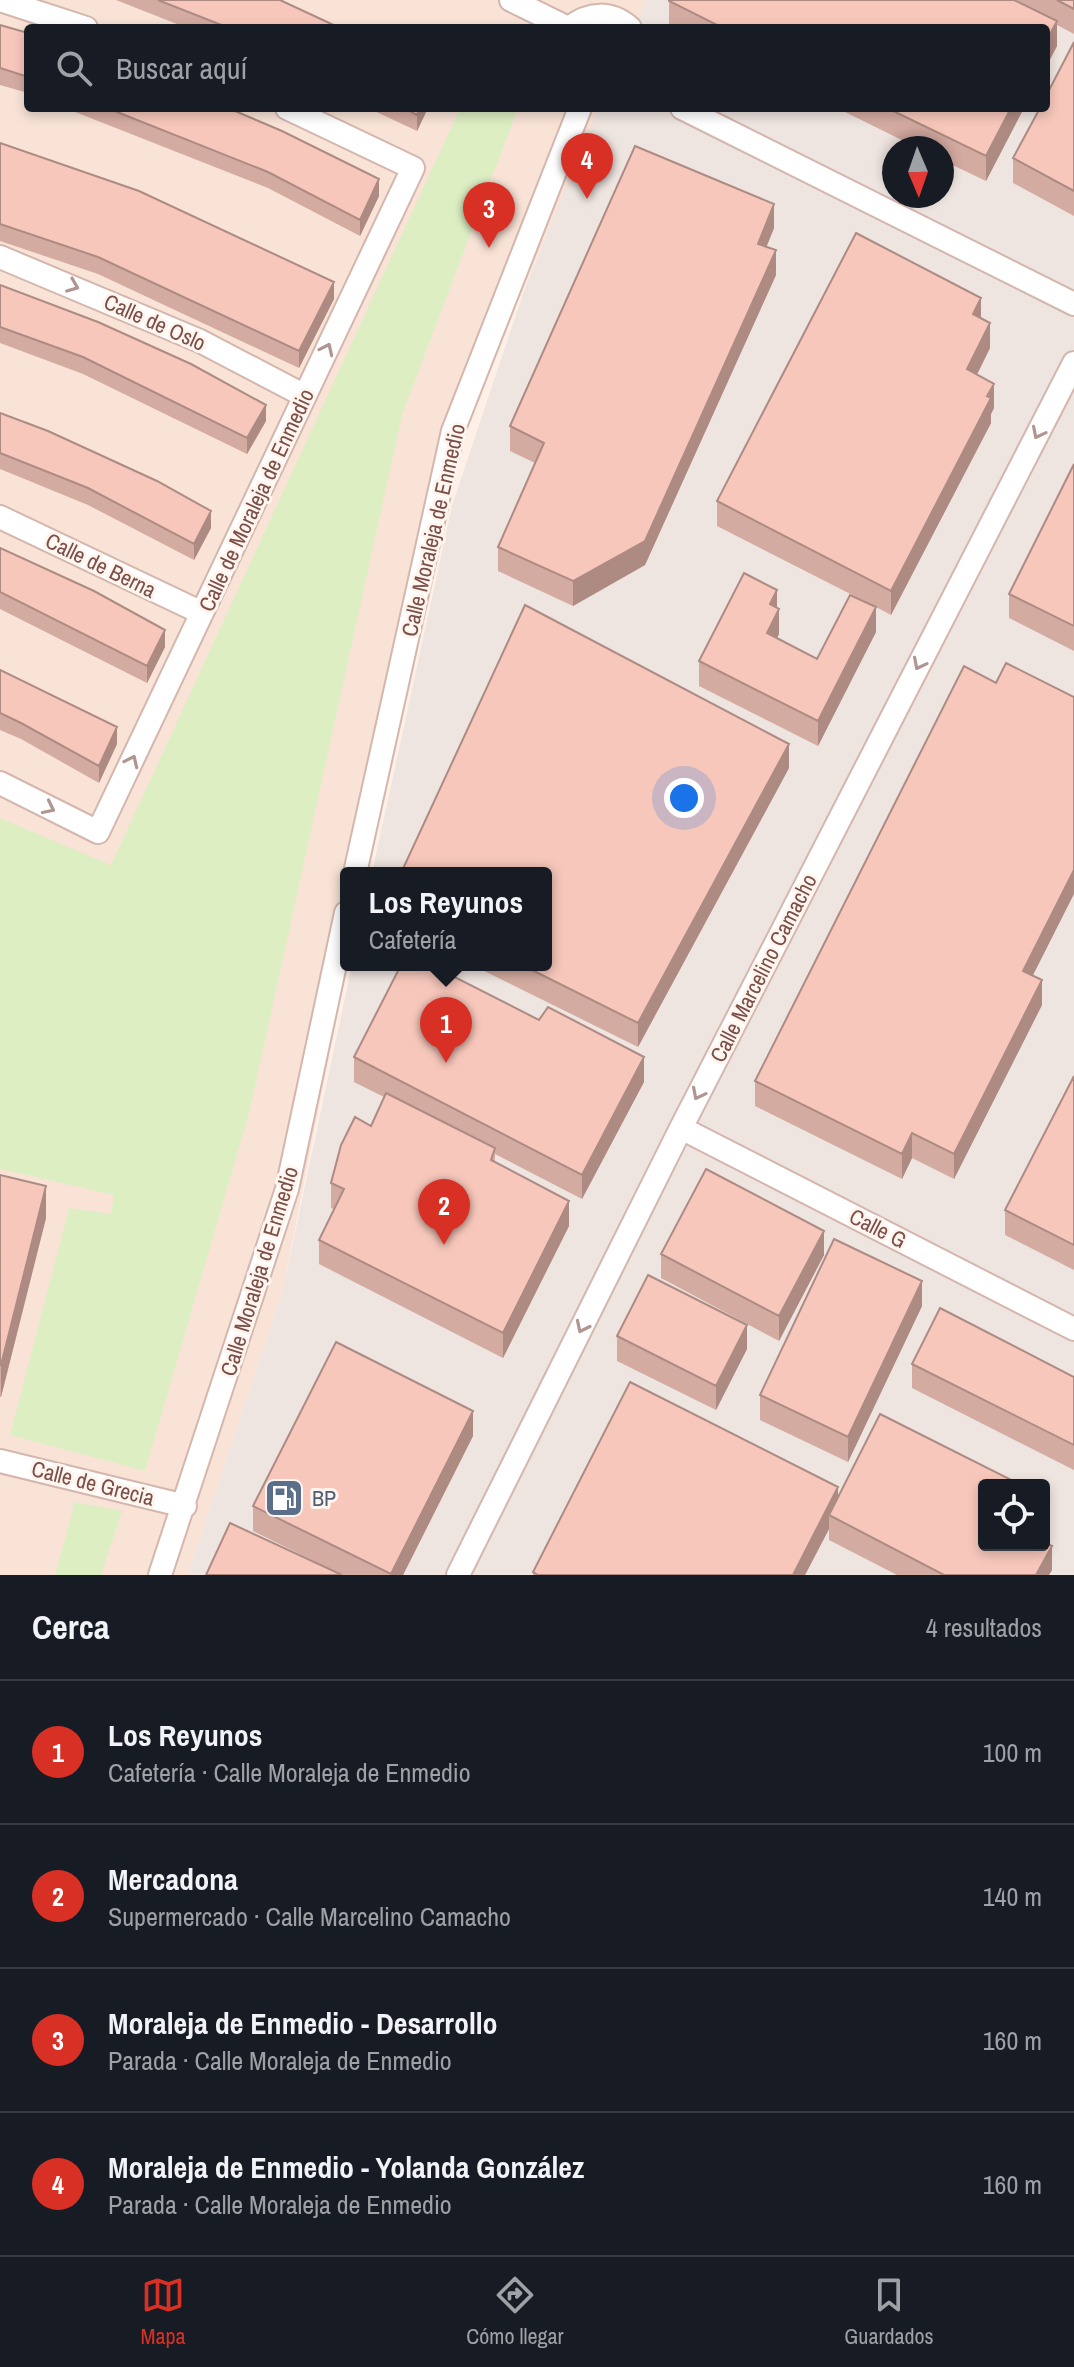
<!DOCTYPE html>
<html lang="es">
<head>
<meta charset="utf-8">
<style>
  :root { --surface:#171b24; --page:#20242c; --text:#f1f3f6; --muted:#9ea1a6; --line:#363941; --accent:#d93025 }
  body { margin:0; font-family:"Archivo Narrow",sans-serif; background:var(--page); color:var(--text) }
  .controls { position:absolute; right:24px; bottom:24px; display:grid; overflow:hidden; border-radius:8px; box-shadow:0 4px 12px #0003 }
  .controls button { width:72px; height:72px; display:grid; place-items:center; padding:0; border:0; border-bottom:2px solid var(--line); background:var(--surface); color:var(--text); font:40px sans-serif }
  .compass { position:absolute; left:882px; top:136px; width:72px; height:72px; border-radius:50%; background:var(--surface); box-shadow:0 4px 12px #0003; rotate:178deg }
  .you { position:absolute; left:684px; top:798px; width:28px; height:28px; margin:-20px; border:6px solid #fff; border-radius:50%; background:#1a73e8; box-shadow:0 0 0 12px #1a73e833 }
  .badge { display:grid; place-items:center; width:52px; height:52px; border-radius:50%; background:var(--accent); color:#fff; font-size:26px; font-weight:700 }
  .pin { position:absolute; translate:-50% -66px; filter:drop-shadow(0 2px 4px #0008) }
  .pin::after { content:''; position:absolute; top:42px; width:28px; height:24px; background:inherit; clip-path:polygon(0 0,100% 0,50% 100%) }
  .popup { position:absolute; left:340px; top:867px; width:212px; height:104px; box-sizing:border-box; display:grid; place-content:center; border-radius:8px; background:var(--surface); filter:drop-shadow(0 2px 6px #0005); font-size:26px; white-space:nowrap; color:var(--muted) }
  .popup b { font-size:30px; color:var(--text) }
  .popup::after { content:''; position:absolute; left:50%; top:100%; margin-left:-16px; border:16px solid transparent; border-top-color:var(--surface) }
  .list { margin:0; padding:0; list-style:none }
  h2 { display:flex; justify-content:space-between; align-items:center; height:104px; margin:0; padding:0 32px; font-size:34px }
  h2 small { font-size:26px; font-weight:400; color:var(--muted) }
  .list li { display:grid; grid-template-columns:52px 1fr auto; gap:24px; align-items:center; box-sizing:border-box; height:144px; padding:0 32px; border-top:2px solid var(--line) }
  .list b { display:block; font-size:30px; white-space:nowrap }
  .list p { margin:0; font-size:26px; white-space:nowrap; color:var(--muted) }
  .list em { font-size:26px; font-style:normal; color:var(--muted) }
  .icon { flex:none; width:44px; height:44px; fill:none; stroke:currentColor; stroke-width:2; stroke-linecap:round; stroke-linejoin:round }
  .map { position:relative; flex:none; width:1074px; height:1575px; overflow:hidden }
  .search { position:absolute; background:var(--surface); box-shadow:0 4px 12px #0003; left:24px; right:24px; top:24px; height:88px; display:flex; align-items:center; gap:20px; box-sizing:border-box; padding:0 28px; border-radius:8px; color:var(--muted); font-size:30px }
  .sheet { height:680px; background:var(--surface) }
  nav { display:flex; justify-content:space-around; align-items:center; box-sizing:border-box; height:112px; border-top:2px solid var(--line); background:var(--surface); font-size:22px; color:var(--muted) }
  nav a { display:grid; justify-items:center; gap:4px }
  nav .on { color:var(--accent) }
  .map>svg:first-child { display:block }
</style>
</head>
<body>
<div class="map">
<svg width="1074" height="1575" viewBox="0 0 1074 1575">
  <rect width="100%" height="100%" fill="#fef0e6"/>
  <path fill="#f9e3d7" d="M 0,0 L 650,0 L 637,28 L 28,28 L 28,108 L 602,108 L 446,465 L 346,873 L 347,965 L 283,1289 L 188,1575 L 0,1575 Z"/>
  <path fill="#eee4e0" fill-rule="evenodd" d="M 647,0 L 1074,0 L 1074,1575 L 188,1575 L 283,1289 L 352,965 L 546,965 L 546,873 L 372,873 L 452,506 L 526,285 L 599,108 L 1046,108 L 1046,28 L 634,28 ZM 894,148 L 942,148 L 942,196 L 894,196 ZM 984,1485 L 1044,1485 L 1044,1545 L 984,1545 Z"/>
  <path fill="#ddeec3" d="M 460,108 L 518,108 L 402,415 L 249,1113 L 145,1471 L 10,1435 L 69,1208 L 111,1214 L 114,1195 L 0,1169 L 0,818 L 111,865 Z
    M 75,1502 L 122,1511 L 101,1575 L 55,1575 Z"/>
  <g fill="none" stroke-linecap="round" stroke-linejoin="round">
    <g stroke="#d4b6ad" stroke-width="26">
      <path id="street" d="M 0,0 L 86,28
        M 511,0 L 568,28
        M 569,28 C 589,12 611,11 630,28
        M 682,108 L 1074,304
        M 0,257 L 200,341 L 305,396
        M 0,517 L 202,613
        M 0,783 L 98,832 L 413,168 L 287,108
        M 355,873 L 453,431 L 580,108
        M 681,1128 L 1074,1329
        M 0,1461 L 185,1506
        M 160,1575 L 287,1189 L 346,913
        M 458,1575 L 681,1128 L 1074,363"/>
    </g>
    <use href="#street" stroke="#fff" stroke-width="22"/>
  </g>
  <path fill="#d4aba1" d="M 116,0 L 280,0 L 340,28 L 187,28 Z
    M 669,0 L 1074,0 L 1074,34 L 1057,25 L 1057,46 L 1046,67 L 1046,28 L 673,28 L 669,26 Z
    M 0,25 L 28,33 L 28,93 L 0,85 Z
    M 1074,42 L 1074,216 L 1013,183 L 1013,158 Z
    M 65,108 L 228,108 L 379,196 L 360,236 L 268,188 Z
    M 368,108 L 428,108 L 417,131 Z
    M 837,108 L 1024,108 L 986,181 L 942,160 L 942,148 L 918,148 Z
    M 0,143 L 334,299 L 299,368 L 98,274 L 0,241 Z
    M 774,228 L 766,247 L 776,275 L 645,565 L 573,606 L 498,571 L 498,547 L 535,463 L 510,451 L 510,426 Z
    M 0,285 L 266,421 L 247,454 L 83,374 L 0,343 Z
    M 981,319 L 990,348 L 977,375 L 994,408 L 991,414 L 991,423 L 891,615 L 876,607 L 876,632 L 818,746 L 699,686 L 699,661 L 777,608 L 779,634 L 777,638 L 817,659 L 874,606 L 717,526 L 717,501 Z
    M 0,413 L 211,528 L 194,560 L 88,505 L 0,469 Z
    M 1074,464 L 1074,651 L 1009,618 L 1009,594 Z
    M 0,548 L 165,647 L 147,683 L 0,609 Z
    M 0,670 L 117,744 L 99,783 L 21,739 L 0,730 Z
    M 789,768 L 638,1047 L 472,965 L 546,965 Z
    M 1033,976 L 1042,1005 L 954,1179 L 912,1158 L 902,1179 L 755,1106 L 755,1081 Z
    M 354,1057 L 644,1082 L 582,1199 L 495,1154 L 495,1162 L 569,1226 L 503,1358 L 319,1264 L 319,1240 L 334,1209 L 331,1208 L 331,1183 L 371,1126 L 384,1097 L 354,1082 Z
    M 1074,1076 L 1074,1270 L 1005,1235 L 1005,1210 Z
    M 0,1175 L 46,1218 L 1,1397 L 0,1397 Z
    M 661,1254 L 824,1255 L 779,1341 L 661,1278 Z
    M 922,1306 L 848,1462 L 760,1420 L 760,1395 Z
    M 617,1336 L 747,1349 L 716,1410 L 617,1361 Z
    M 912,1364 L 1074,1377 L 1074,1470 L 912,1388 Z
    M 473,1436 L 403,1575 L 206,1575 L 342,1575 L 253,1531 L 253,1506 Z
    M 984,1485 L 1052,1570 L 1049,1575 L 897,1575 L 829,1540 L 829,1529 L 805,1575 L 533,1575 L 533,1572 L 838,1498 Z"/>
  <path fill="#ad8b83" d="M 1057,21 L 1057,46 L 1046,67 L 1046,42 Z
    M 420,108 L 428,108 L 417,131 L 417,115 Z
    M 1011,108 L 1024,108 L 986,181 L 986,156 Z
    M 379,179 L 379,196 L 360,236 L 360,220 Z
    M 774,204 L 774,228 L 758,268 L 758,244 Z
    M 776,250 L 776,275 L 645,565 L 573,606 L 573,581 Z
    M 334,282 L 334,299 L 299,368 L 299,351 Z
    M 981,298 L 981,322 L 973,314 Z
    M 990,323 L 990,348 L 967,394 L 967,369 Z
    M 994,384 L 994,408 L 991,414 L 991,423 L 891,615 L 891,591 Z
    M 266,405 L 266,421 L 247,454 L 247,438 Z
    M 211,511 L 211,528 L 194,560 L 194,544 Z
    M 777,590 L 777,613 L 779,609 L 779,634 L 767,658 L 767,633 L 770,604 Z
    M 876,607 L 876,632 L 818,746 L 818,721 Z
    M 165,630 L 165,647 L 147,683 L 147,666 Z
    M 117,727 L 117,744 L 99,783 L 99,766 Z
    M 789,744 L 789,768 L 638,1047 L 638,1023 Z
    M 1074,870 L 1074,894 L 1023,995 L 1023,971 Z
    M 1042,980 L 1042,1005 L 954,1179 L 954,1154 Z
    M 644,1057 L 644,1082 L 582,1199 L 582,1175 Z
    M 912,1133 L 912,1158 L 902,1179 L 902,1154 Z
    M 46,1186 L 46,1218 L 1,1397 L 1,1365 Z
    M 569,1201 L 569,1226 L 503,1358 L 503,1333 Z
    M 824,1231 L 824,1255 L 779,1341 L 779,1316 Z
    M 922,1281 L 922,1306 L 848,1462 L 848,1437 Z
    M 747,1325 L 747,1349 L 716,1410 L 716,1386 Z
    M 473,1411 L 473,1436 L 403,1575 L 391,1575 Z
    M 838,1487 L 838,1512 L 829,1515 L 829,1529 L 805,1575 L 793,1575 Z
    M 1052,1546 L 1052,1570 L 1049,1575 L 1036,1575 Z"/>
  <path fill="#f7c7bb" stroke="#ad8b83" stroke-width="2" d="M 158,0 L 280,0 L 340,28 L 229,28 Z
    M 669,0 L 1014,0 L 1057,21 L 1046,42 L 1046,28 L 723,28 L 669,1 Z
    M 1057,0 L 1074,0 L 1074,9 Z
    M 0,25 L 28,33 L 28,77 L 0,68 Z
    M 1074,42 L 1074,191 L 1013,158 L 1040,108 L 1046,108 L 1046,96 Z
    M 107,108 L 228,108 L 282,131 L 379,179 L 360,220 L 268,172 Z
    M 404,108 L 420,108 L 417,115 Z
    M 887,108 L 1011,108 L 986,156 Z
    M 0,143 L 139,191 L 334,282 L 299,351 L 98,257 L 0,224 Z
    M 635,146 L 774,204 L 758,244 L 776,250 L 645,541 L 573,581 L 498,547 L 544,443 L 510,426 Z
    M 856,233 L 981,298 L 973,314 L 990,323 L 967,369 L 994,384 L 987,396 L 991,398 L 891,591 L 717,501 Z
    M 0,285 L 98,322 L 191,364 L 266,405 L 247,438 L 83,357 L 0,327 Z
    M 0,413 L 48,431 L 157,481 L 211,511 L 194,544 L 88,488 L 0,453 Z
    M 1074,464 L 1074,626 L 1009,594 Z
    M 0,548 L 94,591 L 165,630 L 147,666 L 0,592 Z
    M 744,573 L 777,590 L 770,604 L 779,609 L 767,633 L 817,659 L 850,595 L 876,607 L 818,721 L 699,661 Z
    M 525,605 L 789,744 L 638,1023 L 522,965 L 546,965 L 546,873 L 401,873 Z
    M 1006,663 L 1074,697 L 1074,870 L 1023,971 L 1042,980 L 954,1154 L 912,1133 L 902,1154 L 755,1081 L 964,666 L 996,683 Z
    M 0,670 L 117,727 L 99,766 L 21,723 L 0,713 Z
    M 401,965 L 431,965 L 539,1020 L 548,1007 L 644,1057 L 582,1175 L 354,1057 Z
    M 1074,1076 L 1074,1245 L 1005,1210 Z
    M 386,1093 L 495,1148 L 491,1160 L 569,1201 L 503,1333 L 319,1240 L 344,1189 L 331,1183 L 341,1145 L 355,1117 L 371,1126 Z
    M 706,1169 L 824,1231 L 779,1316 L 661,1254 Z
    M 0,1175 L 46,1186 L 1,1365 L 0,1365 Z
    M 834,1239 L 922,1281 L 848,1437 L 760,1395 Z
    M 648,1275 L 747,1325 L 716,1386 L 617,1336 Z
    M 940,1308 L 1074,1377 L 1074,1445 L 912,1364 Z
    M 336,1342 L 473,1411 L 391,1574 L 253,1506 Z
    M 630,1382 L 838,1487 L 793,1575 L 538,1575 L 533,1572 Z
    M 880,1414 L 1021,1485 L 984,1485 L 984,1545 L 1044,1545 L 1044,1542 L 1052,1546 L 1036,1575 L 944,1575 L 829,1515 Z
    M 230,1523 L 342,1575 L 206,1575 Z"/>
  <defs><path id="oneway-chevron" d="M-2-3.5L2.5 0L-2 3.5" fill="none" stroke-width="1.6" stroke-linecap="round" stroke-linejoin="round" transform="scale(2)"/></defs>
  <g stroke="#b09591">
    <use href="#oneway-chevron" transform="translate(73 286) rotate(22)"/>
    <use href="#oneway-chevron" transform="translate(327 349) rotate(-65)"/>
    <use href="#oneway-chevron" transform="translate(1038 433) rotate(117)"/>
    <use href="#oneway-chevron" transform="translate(919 664) rotate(117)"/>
    <use href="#oneway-chevron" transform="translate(132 761) rotate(-65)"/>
    <use href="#oneway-chevron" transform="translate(49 808) rotate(26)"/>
    <use href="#oneway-chevron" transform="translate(698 1094) rotate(117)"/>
    <use href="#oneway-chevron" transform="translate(582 1327) rotate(116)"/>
  </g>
  <defs>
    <g id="fuel-square" transform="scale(2)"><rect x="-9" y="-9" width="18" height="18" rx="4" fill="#5c6f8a" stroke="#fff5ef"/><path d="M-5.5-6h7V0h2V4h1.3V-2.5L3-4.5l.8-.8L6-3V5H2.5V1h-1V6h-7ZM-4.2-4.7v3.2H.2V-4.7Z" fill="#fff"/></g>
  </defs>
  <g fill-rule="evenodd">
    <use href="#fuel-square" x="284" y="1498"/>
  </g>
  <g text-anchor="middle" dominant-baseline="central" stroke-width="6" stroke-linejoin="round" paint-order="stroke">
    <g font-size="22" fill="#7b4f48" stroke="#fff5ef">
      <text transform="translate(155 322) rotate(24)">Calle de Oslo</text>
      <text transform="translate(256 500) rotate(-65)">Calle de Moraleja de Enmedio</text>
      <text transform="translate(433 530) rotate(-77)">Calle Moraleja de Enmedio</text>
      <text transform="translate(101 565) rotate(26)">Calle de Berna</text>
      <text transform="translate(763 968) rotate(-63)">Calle Marcelino Camacho</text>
      <text transform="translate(878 1228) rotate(27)">Calle G</text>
      <text transform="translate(259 1271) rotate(-73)">Calle Moraleja de Enmedio</text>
      <text transform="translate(93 1483) rotate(14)">Calle de Grecia</text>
    </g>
    <g font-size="22" fill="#4e5e75" stroke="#fff5ef" text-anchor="start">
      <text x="312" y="1498">BP</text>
    </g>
  </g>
</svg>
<div class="controls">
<button><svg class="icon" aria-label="locate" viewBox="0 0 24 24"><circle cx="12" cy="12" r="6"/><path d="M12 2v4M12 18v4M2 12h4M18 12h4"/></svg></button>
</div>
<svg class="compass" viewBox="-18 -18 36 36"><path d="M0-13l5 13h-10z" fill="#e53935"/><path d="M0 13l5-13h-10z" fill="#9ea1a6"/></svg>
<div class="you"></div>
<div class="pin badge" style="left:446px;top:1063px">1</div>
<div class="popup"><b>Los Reyunos</b>Cafetería</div>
<div class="pin badge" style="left:444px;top:1245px">2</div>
<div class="pin badge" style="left:489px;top:248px">3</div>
<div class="pin badge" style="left:587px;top:199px">4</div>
<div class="search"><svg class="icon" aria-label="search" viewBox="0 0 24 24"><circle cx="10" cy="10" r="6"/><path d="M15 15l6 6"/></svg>Buscar aquí</div>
</div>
<section class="sheet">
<h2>Cerca<small>4 resultados</small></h2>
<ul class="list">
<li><span class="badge">1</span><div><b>Los Reyunos</b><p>Cafetería · Calle Moraleja de Enmedio</p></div><em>100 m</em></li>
<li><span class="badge">2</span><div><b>Mercadona</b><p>Supermercado · Calle Marcelino Camacho</p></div><em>140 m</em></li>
<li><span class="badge">3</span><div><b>Moraleja de Enmedio - Desarrollo</b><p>Parada · Calle Moraleja de Enmedio</p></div><em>160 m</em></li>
<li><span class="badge">4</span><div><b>Moraleja de Enmedio - Yolanda González</b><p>Parada · Calle Moraleja de Enmedio</p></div><em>160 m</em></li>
</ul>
</section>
<nav>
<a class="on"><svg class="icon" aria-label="map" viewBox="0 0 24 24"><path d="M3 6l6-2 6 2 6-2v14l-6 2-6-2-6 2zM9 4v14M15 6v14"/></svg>Mapa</a>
<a><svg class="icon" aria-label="directions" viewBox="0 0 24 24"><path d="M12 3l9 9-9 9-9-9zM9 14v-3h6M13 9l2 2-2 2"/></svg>Cómo llegar</a>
<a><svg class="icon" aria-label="saved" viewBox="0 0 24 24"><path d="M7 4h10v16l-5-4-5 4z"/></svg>Guardados</a>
</nav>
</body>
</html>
